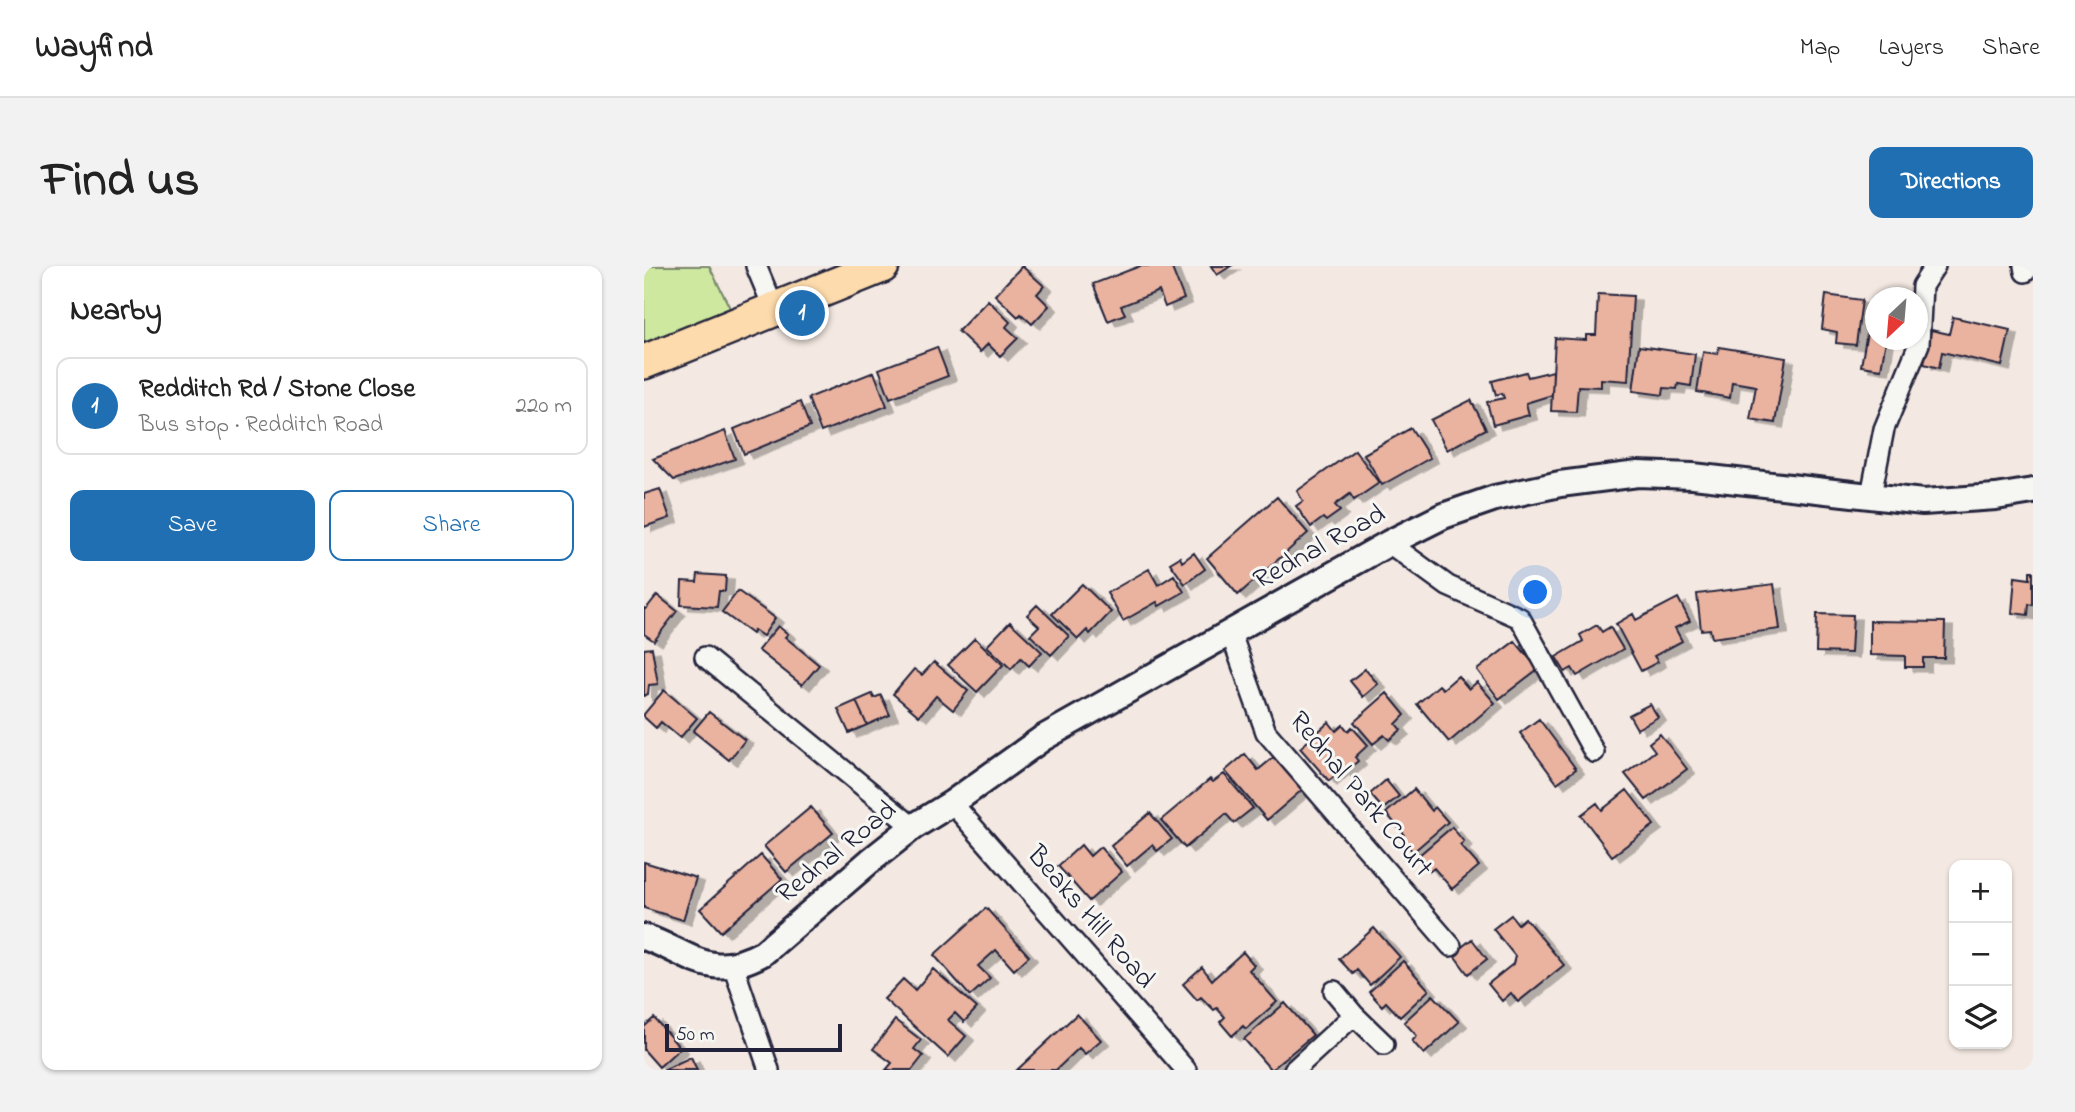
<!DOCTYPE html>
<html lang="en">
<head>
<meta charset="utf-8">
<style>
  :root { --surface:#fff; --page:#f2f2f2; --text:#222; --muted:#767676; --line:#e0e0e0; --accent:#1f6fb2 }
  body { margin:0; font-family:"Indie Flower",sans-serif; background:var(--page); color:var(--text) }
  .controls { position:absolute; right:21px; bottom:21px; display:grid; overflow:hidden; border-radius:14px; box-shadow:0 2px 5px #0004 }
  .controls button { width:63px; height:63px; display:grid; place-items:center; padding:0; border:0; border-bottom:2px solid var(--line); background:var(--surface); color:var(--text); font:35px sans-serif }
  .compass { position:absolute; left:1221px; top:21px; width:63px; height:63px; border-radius:50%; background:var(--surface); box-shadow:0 2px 5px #0004; rotate:206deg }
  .scale { position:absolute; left:21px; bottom:18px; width:177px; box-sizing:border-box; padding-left:7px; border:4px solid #22223b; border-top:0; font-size:19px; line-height:24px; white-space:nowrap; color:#22223b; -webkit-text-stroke:5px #f6f6f2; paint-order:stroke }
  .you { position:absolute; left:892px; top:327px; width:24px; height:24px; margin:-18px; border:5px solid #fff; border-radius:50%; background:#1a73e8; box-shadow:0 0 0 10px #1a73e833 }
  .badge { display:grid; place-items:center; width:46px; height:46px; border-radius:50%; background:var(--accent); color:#fff; font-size:23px; font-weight:700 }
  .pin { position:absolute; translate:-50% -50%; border:4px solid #fff; box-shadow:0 2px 7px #0006 }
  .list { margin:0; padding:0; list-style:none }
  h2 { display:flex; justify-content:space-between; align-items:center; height:91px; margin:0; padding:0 28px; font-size:30px }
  h2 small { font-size:23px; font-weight:400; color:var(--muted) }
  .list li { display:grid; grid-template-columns:46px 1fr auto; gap:21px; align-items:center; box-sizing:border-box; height:98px; margin:0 14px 14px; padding:0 14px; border:2px solid var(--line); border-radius:14px }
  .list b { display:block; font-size:26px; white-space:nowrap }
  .list p { margin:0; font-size:23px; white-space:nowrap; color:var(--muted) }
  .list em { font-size:23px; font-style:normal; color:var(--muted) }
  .actions { display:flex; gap:14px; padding:21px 28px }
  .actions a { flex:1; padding:16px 0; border:2px solid var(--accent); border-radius:14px; text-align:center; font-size:24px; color:var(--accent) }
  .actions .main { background:var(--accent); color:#fff }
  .icon { flex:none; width:38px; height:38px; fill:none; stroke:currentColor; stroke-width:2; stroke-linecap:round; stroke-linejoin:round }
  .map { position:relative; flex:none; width:1389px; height:804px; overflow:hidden; border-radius:14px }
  header { display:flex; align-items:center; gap:42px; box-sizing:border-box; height:98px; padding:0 35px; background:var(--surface); border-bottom:2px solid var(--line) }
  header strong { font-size:33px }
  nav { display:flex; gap:38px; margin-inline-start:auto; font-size:24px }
  .intro { display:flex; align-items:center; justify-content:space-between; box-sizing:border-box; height:168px; padding:0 42px }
  h1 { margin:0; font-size:49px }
  .button { padding:18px 32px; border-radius:14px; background:var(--accent); color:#fff; font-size:24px; font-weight:700 }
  main { display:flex; gap:42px; padding:0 42px }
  aside { flex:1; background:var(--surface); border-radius:14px; box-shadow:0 2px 5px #0004 }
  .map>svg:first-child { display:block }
</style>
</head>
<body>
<header>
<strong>Wayfind</strong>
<nav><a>Map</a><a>Layers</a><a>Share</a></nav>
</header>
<div class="intro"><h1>Find us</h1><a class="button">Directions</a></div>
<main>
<aside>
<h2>Nearby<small></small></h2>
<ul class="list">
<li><span class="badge">1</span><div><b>Redditch Rd / Stone Close</b><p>Bus stop · Redditch Road</p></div><em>220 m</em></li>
</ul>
<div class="actions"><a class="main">Save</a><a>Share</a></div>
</aside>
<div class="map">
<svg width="1389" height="804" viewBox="0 0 1389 804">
  <defs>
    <filter id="shadow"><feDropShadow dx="8" dy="4.5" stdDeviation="0" flood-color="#0004"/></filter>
  </defs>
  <rect width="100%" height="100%" fill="#f4e9e2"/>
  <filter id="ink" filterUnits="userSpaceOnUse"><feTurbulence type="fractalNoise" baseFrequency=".0143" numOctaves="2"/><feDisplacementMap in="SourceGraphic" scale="14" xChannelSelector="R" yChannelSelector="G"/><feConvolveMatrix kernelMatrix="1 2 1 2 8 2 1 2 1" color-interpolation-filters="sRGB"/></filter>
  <g filter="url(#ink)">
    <path fill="#cee99f" stroke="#78866d" stroke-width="2" d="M 0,0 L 65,0 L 86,42 L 0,79 Z"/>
    <path fill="#eab3a0" stroke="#22223b" stroke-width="2" filter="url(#shadow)" d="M 378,0 L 400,20 L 393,28 L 405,40 L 388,58 L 377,48 L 374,51 L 351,29 Z
      M 496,0 L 527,0 L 540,33 L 521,41 L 515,25 L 477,40 L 481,48 L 464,55 L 449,18 Z
      M 567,0 L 587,0 L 573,9 Z
      M 954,28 L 989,30 L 984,115 L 957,113 L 957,121 L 934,120 L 932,146 L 907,145 L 911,72 L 942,74 L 942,69 L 952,69 Z
      M 1182,29 L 1218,34 L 1212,79 L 1192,77 L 1193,66 L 1178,63 Z
      M 344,34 L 366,56 L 362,61 L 374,72 L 356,90 L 344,78 L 336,86 L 314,65 Z
      M 1228,38 L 1232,39 L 1232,74 L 1242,74 L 1237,103 L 1217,100 Z
      M 1309,51 L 1366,64 L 1358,100 L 1298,86 L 1295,102 L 1280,98 L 1287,64 L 1305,68 Z
      M 995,80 L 1051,88 L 1047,120 L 1034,118 L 1033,123 L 1020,122 L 1019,129 L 989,125 Z
      M 293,81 L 304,110 L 246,132 L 235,103 Z
      M 1075,81 L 1142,92 L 1131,157 L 1106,153 L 1112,120 L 1088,116 L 1086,132 L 1053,126 L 1059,86 L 1074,88 Z
      M 909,105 L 908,129 L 882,137 L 885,149 L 849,159 L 843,136 L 860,132 L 858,127 L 852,129 L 848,115 L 882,106 L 884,111 Z
      M 230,106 L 243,140 L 177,166 L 164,132 Z
      M 827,134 L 842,163 L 803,184 L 787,154 Z
      M 156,136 L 166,161 L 100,188 L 90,163 Z
      M 767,162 L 786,192 L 738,219 L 720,188 Z
      M 81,165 L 91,193 L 30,214 L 9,193 Z
      M 711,184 L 735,217 L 710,234 L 706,228 L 691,239 L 696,245 L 682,255 L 679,252 L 667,261 L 652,240 L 659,235 L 653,225 Z
      M 16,223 L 26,252 L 0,261 L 0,228 Z
      M 633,231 L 664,267 L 594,329 L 563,292 Z
      M 550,287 L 561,303 L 541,318 L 526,297 L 536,291 L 538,296 Z
      M 505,303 L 514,319 L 530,309 L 540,326 L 515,340 L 513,336 L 479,355 L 463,327 Z
      M 1386,305 L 1389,305 L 1389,339 L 1385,338 L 1384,349 L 1368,347 L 1371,311 L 1386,313 Z
      M 54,308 L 82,310 L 81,325 L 75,325 L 73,341 L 37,339 L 38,315 L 53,316 Z
      M 438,318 L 467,346 L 446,368 L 443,364 L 434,373 L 408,348 Z
      M 1130,318 L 1136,363 L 1068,372 L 1066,363 L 1057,364 L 1053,328 Z
      M 94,325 L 131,352 L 119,370 L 110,364 L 108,368 L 78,346 Z
      M 13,329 L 33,345 L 10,375 L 0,368 L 0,342 L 2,343 Z
      M 1034,332 L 1046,355 L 1031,362 L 1038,375 L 1010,390 L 1014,396 L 997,405 L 972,358 L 989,348 L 992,354 Z
      M 393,339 L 425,370 L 407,389 L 386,369 L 395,360 L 383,349 Z
      M 1173,348 L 1209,349 L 1207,387 L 1172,386 Z
      M 1226,355 L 1301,356 L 1300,392 L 1279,392 L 1279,401 L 1261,401 L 1261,390 L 1226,389 Z
      M 366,356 L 398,386 L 385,400 L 377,392 L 367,403 L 343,380 Z
      M 953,359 L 958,366 L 966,361 L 979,383 L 933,410 L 928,402 L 921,406 L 912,391 L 939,375 L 936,369 Z
      M 134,360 L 144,368 L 141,371 L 175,399 L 158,419 L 114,384 Z
      M 331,372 L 359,399 L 333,426 L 304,399 Z
      M 871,375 L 894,403 L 855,433 L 833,404 Z
      M 8,382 L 14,418 L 5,419 L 4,428 L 0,430 L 0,383 Z
      M 290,396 L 324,425 L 309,444 L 292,430 L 275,450 L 249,428 L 270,403 L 278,409 Z
      M 721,403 L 734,418 L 719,431 L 706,415 Z
      M 814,410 L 825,423 L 833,416 L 851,437 L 805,476 L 773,438 L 795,419 L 799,423 Z
      M 20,424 L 53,452 L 36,472 L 17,456 L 12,462 L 0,451 L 0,448 Z
      M 743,427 L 761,449 L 752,458 L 757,464 L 745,474 L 740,469 L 729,478 L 710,456 Z
      M 228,428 L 230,432 L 237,429 L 246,449 L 223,459 L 212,435 Z
      M 212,435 L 223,459 L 205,467 L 194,443 Z
      M 1006,438 L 1014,451 L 993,463 L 985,449 Z
      M 65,446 L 101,474 L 85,494 L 49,465 Z
      M 895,453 L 932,503 L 913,517 L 876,467 Z
      M 685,456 L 692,465 L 699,459 L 704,465 L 708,461 L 724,479 L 711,491 L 714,495 L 700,507 L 697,504 L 685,515 L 656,482 Z
      M 1016,468 L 1043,503 L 1002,534 L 981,508 L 1011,485 L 1005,477 Z
      M 601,488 L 614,504 L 630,491 L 658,524 L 623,554 L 581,505 Z
      M 580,508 L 609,542 L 590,557 L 582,548 L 541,582 L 517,554 L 566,513 L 569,516 Z
      M 742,514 L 755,530 L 739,543 L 726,528 Z
      M 770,523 L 788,545 L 791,541 L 804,556 L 769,586 L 757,571 L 760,568 L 742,547 Z
      M 983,524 L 1010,559 L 968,590 L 937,549 L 953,537 L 958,544 Z
      M 167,541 L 189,567 L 142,606 L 120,580 Z
      M 506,547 L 528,573 L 513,585 L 508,579 L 483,600 L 467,580 Z
      M 808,561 L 820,576 L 816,579 L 835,600 L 808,623 L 790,602 L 786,605 L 774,590 Z
      M 437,579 L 446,590 L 456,581 L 478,606 L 445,635 L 414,600 Z
      M 117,589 L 138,613 L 77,666 L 56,643 Z
      M 0,596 L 52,612 L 39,654 L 0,642 Z
      M 342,642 L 385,690 L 370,704 L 352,684 L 334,700 L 346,712 L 326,730 L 290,689 Z
      M 867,649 L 874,658 L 881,652 L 920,699 L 874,736 L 867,727 L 858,735 L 844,718 L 869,698 L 871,690 L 849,663 Z
      M 730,662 L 756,691 L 726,719 L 713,704 L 709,708 L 695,693 Z
      M 828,673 L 843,693 L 824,708 L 809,688 Z
      M 599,686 L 610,699 L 605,704 L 633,736 L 602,763 L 599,760 L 588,770 L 576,756 L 581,751 L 573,742 L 570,744 L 557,731 L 553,734 L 539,718 L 558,701 L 568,714 Z
      M 759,695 L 785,724 L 756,751 L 742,736 L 738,740 L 725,726 Z
      M 289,703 L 333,742 L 320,756 L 311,747 L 304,754 L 322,770 L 304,791 L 240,733 L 259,713 L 271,724 Z
      M 789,729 L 815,756 L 780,788 L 768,775 L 773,770 L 760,756 Z
      M 641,737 L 669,769 L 627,804 L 600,773 Z
      M 433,748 L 457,774 L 441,788 L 435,782 L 412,804 L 373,804 Z
      M 10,752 L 36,782 L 15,801 L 0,784 L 0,761 Z
      M 251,754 L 277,774 L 270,783 L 279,790 L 268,804 L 242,804 L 248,797 L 229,783 Z
      M 47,791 L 53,804 L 19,804 Z"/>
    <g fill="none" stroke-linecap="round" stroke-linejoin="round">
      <g stroke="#22223b" stroke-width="24">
        <path id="minor" d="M 112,0 L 130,43
          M 1380,0 L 1381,6
          M 1227,229 L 1240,163 L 1275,78 L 1278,20 L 1291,0
          M 745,277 L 804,320 L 876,352 L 950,486
          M 586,365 L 622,466 L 807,680
          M 61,391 L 269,561
          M 308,537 L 542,804
          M 89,699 L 125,804
          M 690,725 L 710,749 L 740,778
          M 650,804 L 710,749"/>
      </g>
      <g stroke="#22223b" stroke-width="30">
        <path id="tertiary" d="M 0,671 C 49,688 65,716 119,687 L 226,595 L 269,561 L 308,537 L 399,472 L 745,277 L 799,250 L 851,232 L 916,218 L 994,208 L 1049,210 L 1279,236 L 1352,231 L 1389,225"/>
      </g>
      <g stroke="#22223b" stroke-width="38">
        <path id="trunk" d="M 0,96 L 238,0"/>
      </g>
      <use href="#minor" stroke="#f6f6f2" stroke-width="19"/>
      <use href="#tertiary" stroke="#f6f6f2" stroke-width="24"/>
      <use href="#trunk" stroke="#fddbac" stroke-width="33"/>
    </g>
  </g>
  <g text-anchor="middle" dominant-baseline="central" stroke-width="6" stroke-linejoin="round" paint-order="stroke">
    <g font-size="28" fill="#22223b" stroke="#f6f6f2">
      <text transform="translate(676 282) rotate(-29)">Rednal Road</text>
      <text transform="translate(716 529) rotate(50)">Rednal Park Court</text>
      <text transform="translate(193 587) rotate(-39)">Rednal Road</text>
      <text transform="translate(446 652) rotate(49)">Beaks Hill Road</text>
    </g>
  </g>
</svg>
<div class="controls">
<button>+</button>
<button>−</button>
<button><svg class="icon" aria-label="layers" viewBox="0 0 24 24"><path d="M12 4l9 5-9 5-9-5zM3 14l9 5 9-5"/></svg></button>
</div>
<svg class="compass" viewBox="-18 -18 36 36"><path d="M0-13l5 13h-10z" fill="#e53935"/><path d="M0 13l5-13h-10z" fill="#767676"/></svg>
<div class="scale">50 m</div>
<div class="you"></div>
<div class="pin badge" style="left:158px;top:47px">1</div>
</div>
</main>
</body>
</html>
